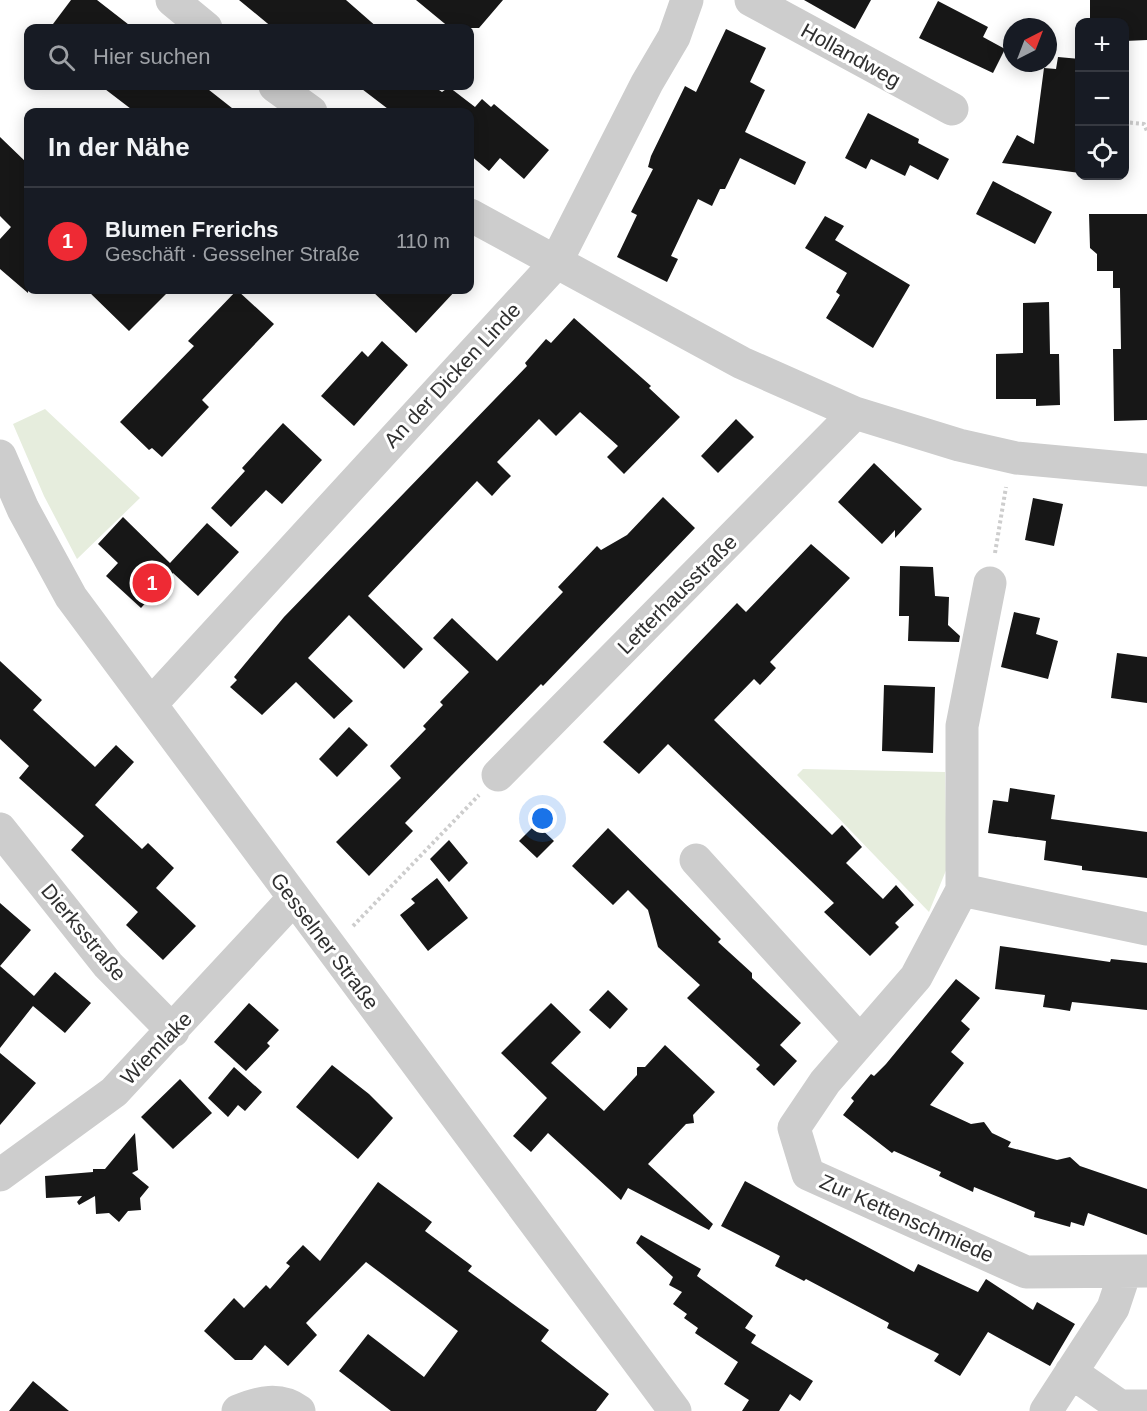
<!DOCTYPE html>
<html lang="de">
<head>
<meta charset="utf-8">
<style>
  :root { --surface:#171b24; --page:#242831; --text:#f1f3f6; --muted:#9ea1a6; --line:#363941; --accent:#ee2a34 }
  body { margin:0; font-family:Arial,sans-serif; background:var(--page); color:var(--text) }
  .controls { position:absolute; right:18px; top:18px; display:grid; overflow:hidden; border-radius:12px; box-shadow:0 3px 15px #0003 }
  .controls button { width:54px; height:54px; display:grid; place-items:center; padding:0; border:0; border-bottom:2px solid var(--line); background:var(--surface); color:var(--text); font:30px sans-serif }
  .compass { position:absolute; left:1003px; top:18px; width:54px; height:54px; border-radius:50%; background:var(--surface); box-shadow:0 3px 15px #0003; rotate:42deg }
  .you { position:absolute; left:543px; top:819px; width:21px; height:21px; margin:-15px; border:4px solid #fff; border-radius:50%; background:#1a73e8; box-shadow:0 0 0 9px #1a73e833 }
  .badge { display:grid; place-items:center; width:39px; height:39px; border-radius:50%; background:var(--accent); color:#fff; font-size:20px; font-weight:700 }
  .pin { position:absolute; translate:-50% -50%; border:3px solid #fff; box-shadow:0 2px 6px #0006 }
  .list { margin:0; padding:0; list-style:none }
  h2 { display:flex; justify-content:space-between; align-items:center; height:78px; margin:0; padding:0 24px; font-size:26px }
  h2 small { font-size:20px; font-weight:400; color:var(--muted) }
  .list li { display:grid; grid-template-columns:39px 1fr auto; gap:18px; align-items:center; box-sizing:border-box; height:108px; padding:0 24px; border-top:2px solid var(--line) }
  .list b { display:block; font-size:22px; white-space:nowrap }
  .list p { margin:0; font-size:20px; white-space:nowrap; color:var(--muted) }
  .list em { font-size:20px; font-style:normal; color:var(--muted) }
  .icon { flex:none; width:33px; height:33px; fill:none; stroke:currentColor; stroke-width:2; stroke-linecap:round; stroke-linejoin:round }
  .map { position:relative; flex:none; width:1147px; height:1411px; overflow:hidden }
  .search { position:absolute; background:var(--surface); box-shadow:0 3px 15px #0003; left:24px; top:24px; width:450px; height:66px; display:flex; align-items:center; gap:15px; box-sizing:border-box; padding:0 21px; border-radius:12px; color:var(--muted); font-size:22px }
  .panel { position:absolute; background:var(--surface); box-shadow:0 3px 15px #0003; left:24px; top:108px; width:450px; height:186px; border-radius:12px }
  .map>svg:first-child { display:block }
</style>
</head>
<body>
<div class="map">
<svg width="1147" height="1411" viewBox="0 0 1147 1411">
  <rect width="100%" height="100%" fill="#fff"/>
  <path fill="#e6eddd" d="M 45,409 L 140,498 L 77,559 L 44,496 L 13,424 Z
    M 803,769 L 945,772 L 947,868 L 929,912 L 797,775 Z"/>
  <path fill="#171717" d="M 71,0 L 97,0 L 133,28 L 50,28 Z
    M 239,0 L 346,0 L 378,28 L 273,28 Z
    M 416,0 L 503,0 L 479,28 L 450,28 Z
    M 804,0 L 871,0 L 855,29 Z
    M 1090,0 L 1147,0 L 1147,40 L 1125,41 L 1125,22 L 1090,22 Z
    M 938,1 L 988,27 L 983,37 L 1005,49 L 993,73 L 919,38 Z
    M 726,29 L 766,48 L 750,82 L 765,90 L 745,132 L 806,162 L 795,185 L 740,158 L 725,189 L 720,189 L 712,206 L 698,199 L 671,256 L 678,259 L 667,282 L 617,257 L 637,215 L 631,212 L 653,169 L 648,167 L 651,156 L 685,86 L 696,92 Z
    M 1058,57 L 1080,59 L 1080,173 L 1002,163 L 1017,135 L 1034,144 L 1044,68 L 1056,69 Z
    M 101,86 L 204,86 L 237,112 L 135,112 Z
    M 358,86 L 433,86 L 442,92 L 449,87 L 475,107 L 482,99 L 491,107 L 494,104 L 549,150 L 524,179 L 500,158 L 489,171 L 470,155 L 470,112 L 392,112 Z
    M 868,113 L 919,139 L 918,143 L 949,159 L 938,180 L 910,165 L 905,176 L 871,159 L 866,169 L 845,158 Z
    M 0,137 L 28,164 L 28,293 L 0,269 L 0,239 L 11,227 L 0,216 Z
    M 993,181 L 1052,212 L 1035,244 L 976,214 Z
    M 1089,214 L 1147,214 L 1147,420 L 1114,421 L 1113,349 L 1121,349 L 1120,288 L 1113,288 L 1113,271 L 1097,271 L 1097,254 L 1090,248 Z
    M 825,216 L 844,226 L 835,240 L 910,285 L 873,348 L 826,318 L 840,295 L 836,292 L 847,273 L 805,248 Z
    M 87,290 L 170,290 L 129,331 Z
    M 237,290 L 274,324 L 202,400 L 209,407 L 162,457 L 152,448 L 149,450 L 120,422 L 194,346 L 188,341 Z
    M 371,290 L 456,290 L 416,333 Z
    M 1049,302 L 1050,354 L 1059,354 L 1060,405 L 1036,406 L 1036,399 L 996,399 L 996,354 L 1023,353 L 1023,303 Z
    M 574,318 L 651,386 L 649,388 L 680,417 L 624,474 L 607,457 L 618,446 L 580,412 L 556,436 L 539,419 L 497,462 L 511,476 L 502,485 L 492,496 L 477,481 L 368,596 L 423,649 L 404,669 L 349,615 L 308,658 L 353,701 L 334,719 L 296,682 L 262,715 L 230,687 L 237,680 L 234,677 L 284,617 L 527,366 L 525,363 L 546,339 L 551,343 Z
    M 382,341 L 408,365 L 354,426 L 321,396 L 362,351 L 368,357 Z
    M 736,419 L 754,437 L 718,473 L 701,456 Z
    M 283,423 L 322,460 L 282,504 L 266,490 L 231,527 L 211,508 L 245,471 L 242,468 Z
    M 874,463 L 922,509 L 895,538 L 895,530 L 882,544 L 838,502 Z
    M 663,497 L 695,528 L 543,686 L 541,684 L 405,823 L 413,831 L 369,876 L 336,842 L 401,778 L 390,766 L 426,729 L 423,726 L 443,705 L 440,702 L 469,672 L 433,638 L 452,618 L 497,661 L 563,592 L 558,587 L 597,546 L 601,550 L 627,535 Z
    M 1033,498 L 1063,504 L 1054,546 L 1025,540 Z
    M 123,517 L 170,563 L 207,523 L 239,552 L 198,596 L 173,573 L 141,608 L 106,576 L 118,563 L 98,544 Z
    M 811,544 L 850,578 L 770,662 L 776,668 L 760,685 L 754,679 L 714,720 L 832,835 L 842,825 L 862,847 L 846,863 L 883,899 L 896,885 L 914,905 L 895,923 L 899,927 L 870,956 L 824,912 L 834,903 L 668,744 L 639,774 L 603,742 L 737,603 L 746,612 Z
    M 900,566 L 933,567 L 935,596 L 949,597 L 948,625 L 960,636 L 959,642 L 908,641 L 909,616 L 899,616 Z
    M 1014,612 L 1040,618 L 1036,634 L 1058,641 L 1048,679 L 1001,667 Z
    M 1117,653 L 1147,657 L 1147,703 L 1111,698 Z
    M 0,661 L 42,700 L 33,710 L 95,767 L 116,745 L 134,762 L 95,805 L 142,849 L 148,843 L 174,868 L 156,888 L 196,926 L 163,960 L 126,925 L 138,912 L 71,850 L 84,836 L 19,778 L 29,766 L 0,739 Z
    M 884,685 L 935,687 L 933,753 L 882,751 Z
    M 349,727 L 368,745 L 337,777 L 319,759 Z
    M 1010,788 L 1055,795 L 1051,819 L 1147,832 L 1147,878 L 1082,870 L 1082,866 L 1044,860 L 1046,841 L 988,833 L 993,800 L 1008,802 Z
    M 536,824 L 554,841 L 537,858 L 519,841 Z
    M 608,828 L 721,939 L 718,942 L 752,973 L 752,978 L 801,1023 L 780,1045 L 797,1061 L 774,1086 L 756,1069 L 760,1065 L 687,998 L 700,985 L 658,947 L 648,910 L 628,890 L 613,905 L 572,866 Z
    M 449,840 L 468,863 L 449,882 L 430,859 Z
    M 437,878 L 468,918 L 428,951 L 400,915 L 415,903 L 411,899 Z
    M 0,903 L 31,930 L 0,966 L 34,996 L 55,972 L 91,1003 L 65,1033 L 33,1006 L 0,1048 Z
    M 1000,946 L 1110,962 L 1111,959 L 1147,963 L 1147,1010 L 1072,1002 L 1070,1011 L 1058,1009 L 1043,1007 L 1045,995 L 995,989 Z
    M 956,979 L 980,998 L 961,1021 L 970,1029 L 951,1052 L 964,1063 L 930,1105 L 971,1124 L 984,1122 L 992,1133 L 1011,1142 L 1008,1147 L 1057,1160 L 1070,1157 L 1080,1166 L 1147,1189 L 1147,1235 L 1088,1213 L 1084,1226 L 1071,1222 L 1070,1227 L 1034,1217 L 1035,1212 L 974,1187 L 973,1192 L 939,1176 L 941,1172 L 894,1151 L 892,1153 L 843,1115 L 854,1101 L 851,1098 L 871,1074 L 874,1076 L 886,1064 Z
    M 608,990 L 628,1009 L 610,1029 L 589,1010 Z
    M 249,1003 L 279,1030 L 267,1043 L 270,1046 L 246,1071 L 214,1042 Z
    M 551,1003 L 581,1032 L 551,1063 L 604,1111 L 637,1075 L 637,1067 L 645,1067 L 665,1045 L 715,1092 L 693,1115 L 694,1123 L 686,1124 L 648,1164 L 713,1224 L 709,1230 L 628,1188 L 621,1200 L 548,1133 L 531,1152 L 513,1136 L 547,1098 L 501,1053 Z
    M 0,1053 L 36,1083 L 0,1125 Z
    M 332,1065 L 369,1094 L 393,1118 L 358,1159 L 296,1107 Z
    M 234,1067 L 262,1092 L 245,1111 L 238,1105 L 228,1117 L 208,1098 Z
    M 180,1079 L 212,1113 L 173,1149 L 141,1117 Z
    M 135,1133 L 138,1170 L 132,1173 L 149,1187 L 140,1198 L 141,1210 L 128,1211 L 119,1222 L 109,1213 L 96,1214 L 95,1196 L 79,1205 L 77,1202 L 82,1196 L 46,1198 L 45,1176 L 93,1172 L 93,1169 L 105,1169 Z
    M 745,1181 L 914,1272 L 918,1264 L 978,1292 L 986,1279 L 1033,1310 L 1037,1302 L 1075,1324 L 1050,1366 L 988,1332 L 960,1376 L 934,1361 L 939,1354 L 887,1328 L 889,1323 L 806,1279 L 804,1281 L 775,1266 L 780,1256 L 721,1226 Z
    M 378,1182 L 432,1222 L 425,1231 L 472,1266 L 468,1271 L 549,1330 L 541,1341 L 609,1394 L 596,1411 L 391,1411 L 339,1371 L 368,1334 L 424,1377 L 458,1331 L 366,1262 L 306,1323 L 317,1335 L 288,1366 L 265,1345 L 252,1360 L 235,1360 L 204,1331 L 234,1298 L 244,1308 L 266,1285 L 270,1289 L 290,1266 L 286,1263 L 303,1245 L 320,1261 Z
    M 641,1235 L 701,1269 L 697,1276 L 753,1316 L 745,1328 L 756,1335 L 751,1343 L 813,1381 L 800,1401 L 790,1394 L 779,1411 L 742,1411 L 749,1400 L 724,1384 L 738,1362 L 695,1333 L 698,1328 L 684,1318 L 687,1314 L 673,1304 L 682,1292 L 669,1285 L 673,1277 L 636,1243 Z
    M 33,1381 L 69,1411 L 9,1411 Z"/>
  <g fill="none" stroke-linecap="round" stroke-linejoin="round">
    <path stroke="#cdcdcd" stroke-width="4" stroke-dasharray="3 3" stroke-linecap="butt" d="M 1124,122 L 1144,124 L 1147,131
      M 995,553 L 1006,487
      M 353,926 L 479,795"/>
    <path stroke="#cdcdcd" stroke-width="33" d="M 172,0 L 206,28
      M 751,0 L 952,109
      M 275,86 L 311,112
      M 470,215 L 742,363 L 855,413 L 959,445 L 1016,458 L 1147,470
      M 0,456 L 23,509 L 71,597 L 675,1411
      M 151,704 L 555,264 L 647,83 L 674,37 L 687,0
      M 498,775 L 855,413
      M 0,829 L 108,965 L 173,1031
      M 696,860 L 859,1040
      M 962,890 L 962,726 L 990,583
      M 1147,929 L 962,890 L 916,977 L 825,1082 L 794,1128 L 808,1174 L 1026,1272 L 1147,1271
      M 0,1175 L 114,1092 L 293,899
      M 1071,1372 L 1120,1406 L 1147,1406
      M 238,1411 C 259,1402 280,1397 299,1411
      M 1046,1411 L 1113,1308 L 1125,1272"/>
  </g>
  <g text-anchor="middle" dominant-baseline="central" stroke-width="6" stroke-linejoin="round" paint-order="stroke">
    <g font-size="21" fill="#303030" stroke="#fff">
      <text transform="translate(851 55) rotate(29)">Hollandweg</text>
      <text transform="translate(452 375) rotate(-47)">An der Dicken Linde</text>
      <text transform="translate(677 594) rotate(-45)">Letterhausstraße</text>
      <text transform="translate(84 932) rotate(50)">Dierksstraße</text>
      <text transform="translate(325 941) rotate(53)">Gesselner Straße</text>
      <text transform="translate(156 1048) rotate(-46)">Wiemlake</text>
      <text transform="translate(907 1218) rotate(24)">Zur Kettenschmiede</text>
    </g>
  </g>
</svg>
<div class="controls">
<button>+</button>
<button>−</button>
<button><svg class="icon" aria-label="locate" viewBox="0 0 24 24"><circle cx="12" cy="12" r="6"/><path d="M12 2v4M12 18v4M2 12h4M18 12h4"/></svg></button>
</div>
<svg class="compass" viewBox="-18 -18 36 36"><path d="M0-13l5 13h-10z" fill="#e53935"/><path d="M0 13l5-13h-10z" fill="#9ea1a6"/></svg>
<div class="you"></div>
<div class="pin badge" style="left:152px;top:583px">1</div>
<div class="search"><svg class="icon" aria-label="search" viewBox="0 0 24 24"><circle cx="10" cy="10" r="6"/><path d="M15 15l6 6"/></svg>Hier suchen</div>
<section class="panel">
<h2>In der Nähe<small></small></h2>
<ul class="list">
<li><span class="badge">1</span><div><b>Blumen Frerichs</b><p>Geschäft · Gesselner Straße</p></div><em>110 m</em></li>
</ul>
</section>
</div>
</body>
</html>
